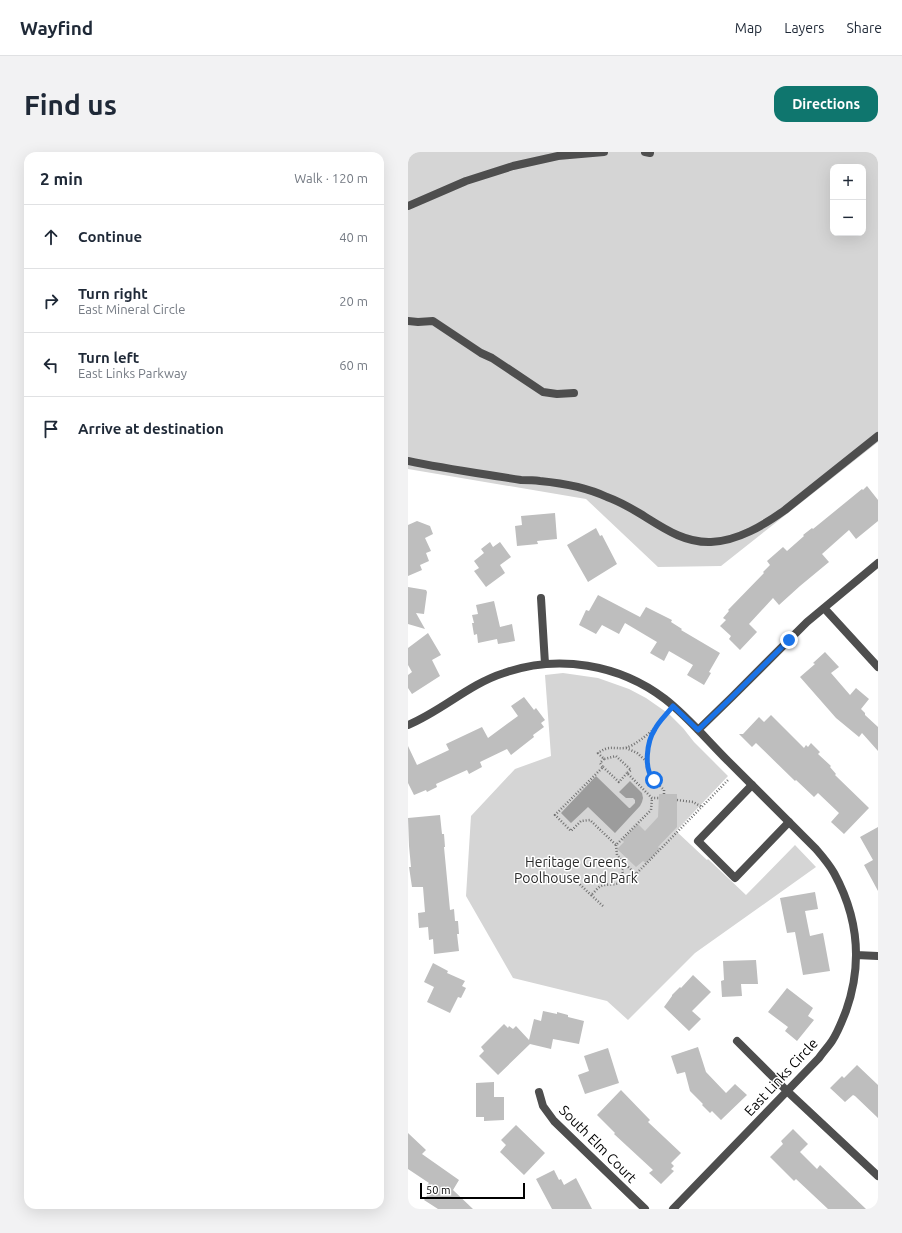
<!DOCTYPE html>
<html lang="en">
<head>
<meta charset="utf-8">
<style>
  :root { --surface:#fff; --page:#f2f2f3; --text:#1f2937; --muted:#747a83; --line:#e0e1e3; --accent:#0f766e }
  body { margin:0; font-family:Ubuntu,sans-serif; background:var(--page); color:var(--text) }
  .controls { position:absolute; right:12px; top:12px; display:grid; overflow:hidden; border-radius:8px; box-shadow:0 4px 16px #0002 }
  .controls button { width:36px; height:36px; display:grid; place-items:center; padding:0; border:0; border-bottom:1px solid var(--line); background:var(--surface); color:var(--text); font:20px sans-serif }
  .scale { position:absolute; left:12px; bottom:10px; width:105px; box-sizing:border-box; padding-left:4px; border:2px solid #000; border-top:0; font-size:11px; line-height:14px; white-space:nowrap; color:#000; -webkit-text-stroke:3px #fff; paint-order:stroke }
  .stop { position:absolute; width:12px; height:12px; margin:-9px; border:3px solid #1a73e8; border-radius:50%; background:#fff }
  .stop.end { background:#1a73e8; border-color:#fff; box-shadow:0 1px 4px #0008 }
  .list { margin:0; padding:0; list-style:none }
  h2 { display:flex; justify-content:space-between; align-items:center; height:52px; margin:0; padding:0 16px; font-size:17px }
  h2 small { font-size:13px; font-weight:400; color:var(--muted) }
  .list li { display:grid; grid-template-columns:26px 1fr auto; gap:12px; align-items:center; box-sizing:border-box; height:64px; padding:0 16px; border-top:1px solid var(--line) }
  .list b { display:block; font-size:15px; white-space:nowrap }
  .list p { margin:0; font-size:13px; white-space:nowrap; color:var(--muted) }
  .list em { font-size:13px; font-style:normal; color:var(--muted) }
  .icon { flex:none; width:22px; height:22px; fill:none; stroke:currentColor; stroke-width:2; stroke-linecap:round; stroke-linejoin:round }
  .map { position:relative; flex:none; width:470px; height:1057px; overflow:hidden; border-radius:12px }
  header { display:flex; align-items:center; gap:24px; box-sizing:border-box; height:56px; padding:0 20px; background:var(--surface); border-bottom:1px solid var(--line) }
  header strong { font-size:19px }
  nav { display:flex; gap:22px; margin-inline-start:auto; font-size:14px }
  .intro { display:flex; align-items:center; justify-content:space-between; box-sizing:border-box; height:96px; padding:0 24px }
  h1 { margin:0; font-size:28px }
  .button { padding:10px 18px; border-radius:12px; background:var(--accent); color:#fff; font-size:14px; font-weight:700 }
  main { display:flex; gap:24px; padding:0 24px }
  aside { flex:1; background:var(--surface); border-radius:12px; box-shadow:0 4px 16px #0002 }
  .map>svg:first-child { display:block }
</style>
</head>
<body>
<header>
<strong>Wayfind</strong>
<nav><a>Map</a><a>Layers</a><a>Share</a></nav>
</header>
<div class="intro"><h1>Find us</h1><a class="button">Directions</a></div>
<main>
<aside>
<h2>2 min<small>Walk · 120 m</small></h2>
<ul class="list">
<li><svg class="icon" aria-label="ahead" viewBox="0 0 24 24"><path d="M12 20V5M6 11l6-6 6 6"/></svg><div><b>Continue</b></div><em>40 m</em></li>
<li><svg class="icon" aria-label="right" viewBox="0 0 24 24"><path d="M7 20v-9h11M14 6l5 5-5 5"/></svg><div><b>Turn right</b><p>East Mineral Circle</p></div><em>20 m</em></li>
<li><svg class="icon" aria-label="left" viewBox="0 0 24 24"><path d="M17 20v-9H6M10 6l-5 5 5 5"/></svg><div><b>Turn left</b><p>East Links Parkway</p></div><em>60 m</em></li>
<li><svg class="icon" aria-label="arrive" viewBox="0 0 24 24"><path d="M6 21V4h12l-3 4 3 4H6"/></svg><div><b>Arrive at destination</b></div></li>
</ul>
</aside>
<div class="map">
<svg width="470" height="1057" viewBox="0 0 470 1057">
  <rect width="100%" height="100%" fill="#fff"/>
  <path fill="#d5d5d5" fill-rule="evenodd" d="M 0,0 L 470,0 L 470,290 L 313,414 L 250,415 L 178,347 L 0,317 ZM 425,15 L 455,15 L 455,81 L 425,81 Z
    M 155,521 L 190,526 L 221,537 L 238,546 L 261,562 L 275,576 L 286,590 L 320,624 L 268,679 L 299,708 L 300,707 L 338,743 L 387,693 L 408,715 L 287,801 L 220,868 L 199,849 L 105,826 L 58,744 L 63,664 L 107,617 L 143,604 L 137,523 Z"/>
  <path fill="#9c9c9c" d="M 188,624 L 221,656 L 222,656 L 227,651 L 227,648 L 225,646 L 218,646 L 211,640 L 222,629 L 234,641 L 235,646 L 234,650 L 232,654 L 207,681 L 180,655 L 163,671 L 153,661 Z"/>
  <path fill="#bebebe" d="M 459,334 L 470,348 L 470,369 L 448,387 L 441,378 L 414,402 L 421,410 L 392,434 L 371,453 L 365,446 L 341,472 L 349,480 L 332,498 L 321,487 L 323,484 L 312,474 L 318,468 L 315,466 L 321,459 L 320,458 L 356,421 L 355,420 L 362,413 L 359,409 L 375,395 L 379,399 L 396,384 L 395,383 L 404,376 L 405,377 L 454,337 L 455,338 Z
    M 147,361 L 149,387 L 129,389 L 130,392 L 109,394 L 107,374 L 114,373 L 113,364 Z
    M 9,369 L 22,374 L 25,382 L 17,386 L 23,399 L 18,401 L 21,409 L 12,413 L 14,418 L 0,424 L 0,373 Z
    M 188,376 L 192,384 L 194,383 L 209,412 L 180,430 L 159,393 Z
    M 82,390 L 85,395 L 92,390 L 103,405 L 92,413 L 97,421 L 78,435 L 66,419 L 71,416 L 66,409 L 76,401 L 73,397 Z
    M 0,435 L 18,438 L 19,440 L 16,462 L 8,461 L 17,477 L 0,472 Z
    M 190,443 L 232,465 L 238,455 L 264,468 L 263,470 L 274,477 L 273,478 L 312,501 L 301,520 L 303,521 L 296,533 L 279,523 L 285,513 L 261,499 L 256,509 L 242,501 L 249,490 L 217,471 L 211,482 L 194,473 L 188,482 L 171,473 L 178,458 L 181,459 Z
    M 86,449 L 92,475 L 104,472 L 107,489 L 90,492 L 89,487 L 70,491 L 69,482 L 66,483 L 64,471 L 66,471 L 64,463 L 70,462 L 68,453 Z
    M 20,481 L 33,503 L 24,508 L 32,524 L 4,542 L 0,536 L 0,523 L 4,520 L 0,513 L 0,496 Z
    M 417,500 L 431,515 L 423,521 L 442,543 L 448,536 L 461,547 L 453,557 L 457,561 L 457,563 L 470,575 L 470,599 L 454,581 L 451,585 L 428,566 L 392,525 L 407,512 L 405,511 Z
    M 116,545 L 126,558 L 128,556 L 137,568 L 133,571 L 136,575 L 125,583 L 126,585 L 103,603 L 99,597 L 72,610 L 74,615 L 61,622 L 59,618 L 28,632 L 29,635 L 19,640 L 18,638 L 6,643 L 0,631 L 0,594 L 9,613 L 41,598 L 38,592 L 74,575 L 80,586 L 110,564 L 103,554 Z
    M 363,563 L 396,596 L 398,593 L 400,595 L 403,591 L 412,600 L 410,602 L 423,614 L 422,615 L 428,622 L 427,623 L 461,656 L 436,682 L 423,670 L 431,661 L 410,641 L 406,645 L 388,628 L 387,629 L 348,591 L 344,595 L 331,582 L 335,582 L 351,565 L 356,570 Z
    M 251,642 L 269,642 L 269,675 L 250,695 L 252,697 L 238,711 L 235,709 L 228,715 L 209,697 L 216,690 L 214,688 L 230,672 L 237,679 L 250,665 Z
    M 32,663 L 34,682 L 36,682 L 37,695 L 36,695 L 42,758 L 46,757 L 47,769 L 50,769 L 51,782 L 49,782 L 51,799 L 26,802 L 25,787 L 21,788 L 20,775 L 11,776 L 10,761 L 17,760 L 15,735 L 4,735 L 1,715 L 3,715 L 1,694 L 0,666 Z
    M 470,675 L 470,739 L 456,713 L 465,708 L 452,685 Z
    M 407,740 L 410,757 L 397,759 L 402,784 L 415,781 L 422,819 L 395,823 L 387,780 L 379,781 L 372,746 Z
    M 348,808 L 350,832 L 333,832 L 334,844 L 314,845 L 313,829 L 316,828 L 315,809 Z
    M 25,811 L 40,819 L 39,821 L 57,829 L 54,834 L 58,836 L 53,846 L 50,845 L 42,861 L 19,850 L 26,835 L 16,830 Z
    M 285,823 L 303,840 L 284,859 L 293,867 L 281,879 L 256,855 L 264,844 L 264,843 L 272,835 L 273,836 Z
    M 379,836 L 405,856 L 400,864 L 406,868 L 389,889 L 377,879 L 380,875 L 360,860 Z
    M 135,859 L 149,862 L 149,860 L 160,863 L 160,865 L 176,869 L 171,892 L 145,887 L 143,897 L 122,892 L 90,923 L 71,904 L 76,899 L 73,895 L 96,872 L 100,876 L 101,874 L 105,877 L 108,874 L 121,888 L 126,867 L 133,869 Z
    M 290,895 L 298,920 L 318,941 L 327,932 L 339,943 L 313,968 L 304,959 L 302,961 L 294,953 L 295,952 L 282,939 L 277,920 L 269,922 L 263,904 Z
    M 200,896 L 211,931 L 177,942 L 170,923 L 181,919 L 176,904 Z
    M 449,913 L 470,933 L 470,966 L 447,944 L 445,943 L 437,950 L 422,936 L 434,924 L 436,926 Z
    M 86,930 L 86,945 L 96,945 L 96,968 L 76,969 L 76,965 L 68,965 L 68,931 Z
    M 213,938 L 242,968 L 240,970 L 273,1001 L 263,1011 L 266,1014 L 263,1017 L 266,1019 L 253,1032 L 241,1021 L 245,1018 L 206,982 L 207,981 L 189,963 Z
    M 108,973 L 137,1001 L 116,1023 L 92,1000 L 98,993 L 93,988 Z
    M 385,977 L 400,992 L 392,1000 L 409,1017 L 412,1013 L 458,1057 L 420,1057 L 388,1027 L 386,1029 L 362,1005 L 375,992 L 373,989 Z
    M 0,981 L 18,998 L 14,1002 L 51,1028 L 45,1038 L 65,1057 L 30,1057 L 16,1048 L 23,1038 L 18,1034 L 21,1031 L 0,1017 Z
    M 146,1018 L 151,1028 L 153,1027 L 156,1033 L 168,1026 L 184,1057 L 144,1057 L 128,1027 Z"/>
  <g fill="none" stroke-linecap="round" stroke-linejoin="round">
    <path stroke="#707070" stroke-width="2.5" stroke-dasharray="1 2" stroke-linecap="butt" d="M 246,577 C 239,583 226,594 217,596 C 205,597 201,593 190,601 L 196,607 L 208,604 L 223,618 L 219,621 L 244,646 L 251,646
      M 218,596 L 229,601 L 238,609
      M 196,607 L 192,611 L 195,615 L 147,663 L 163,679 L 173,669 L 182,668 L 208,693 L 243,658 L 244,646
      M 195,615 L 211,630 L 219,621
      M 256,642 L 256,638 C 252,634 246,629 243,624 C 234,612 240,591 246,578 C 249,572 255,566 260,561
      M 269,648 L 285,650 L 294,655
      M 208,693 L 209,703 L 218,713
      M 161,722 L 183,743
      M 195,754 L 183,743 C 186,741 189,736 193,734 C 204,730 219,737 214,718 L 218,713 L 228,722 L 321,627"/>
    <path stroke="#4e4e4e" stroke-width="8" d="M 237,0 L 242,1
      M 0,54 L 58,29 L 105,14 L 150,4 L 196,0
      M 0,169 L 10,170 L 25,169 L 73,201 L 84,206 L 135,240 L 149,242 L 166,241
      M 0,309 C 37,317 76,322 113,328 C 119,328 125,328 132,329 C 153,331 180,336 199,345 C 210,349 221,355 231,361 C 254,375 275,391 303,390 C 330,389 356,373 377,358 L 470,284
      M 344,633 L 290,689 L 327,726 L 381,670"/>
    <path stroke="#4e4e4e" stroke-width="8" d="M 133,446 L 137,512
      M 416,456 L 470,515
      M 0,573 C 34,559 61,532 96,521 C 150,502 211,512 257,547 C 280,565 299,588 320,609 C 349,638 378,667 408,697 C 414,704 421,712 426,721 C 450,765 455,811 438,859 C 434,869 430,880 424,889 C 420,895 415,900 411,906 L 265,1057
      M 290,578 L 324,545 L 399,470 L 470,411
      M 448,803 L 470,804
      M 329,889 L 379,939 L 470,1024
      M 131,940 L 135,954 L 146,969 L 237,1057"/>
  </g>
  <g fill="none" stroke-linecap="round" stroke-linejoin="round">
    <path stroke="#1a73e8" stroke-width="5" d="M 246,628 C 235,617 239,589 247,577 C 251,569 259,562 265,554 L 290,578 L 324,545 L 381,488"/>
  </g>
  <g text-anchor="middle" dominant-baseline="central" stroke-width="3" stroke-linejoin="round" paint-order="stroke">
    <g font-size="14" fill="#2c2c2c" stroke="#fff">
      <text x="168" y="710">Heritage Greens<tspan x="168" dy="16">Poolhouse and Park</tspan></text>
    </g>
    <g font-size="14" fill="#000" stroke="#fff">
      <text transform="translate(373 925) rotate(-47)">East Links Circle</text>
      <text transform="translate(190 992) rotate(45)">South Elm Court</text>
    </g>
  </g>
</svg>
<div class="controls">
<button>+</button>
<button>−</button>
</div>
<div class="scale">50 m</div>
<div class="stop" style="left:246px;top:628px"></div>
<div class="stop end" style="left:381px;top:488px"></div>
</div>
</main>
</body>
</html>
